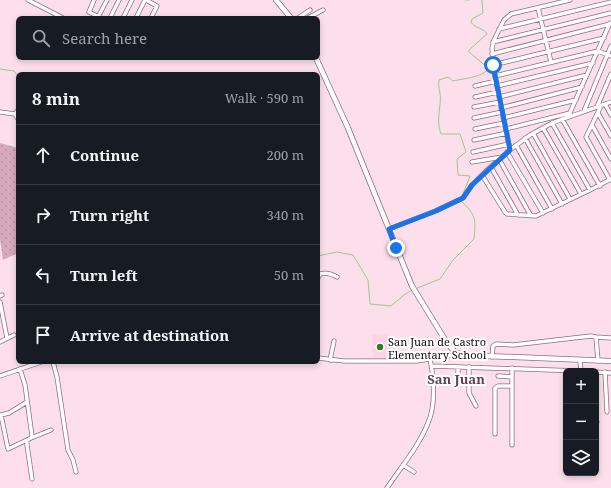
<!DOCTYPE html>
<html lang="en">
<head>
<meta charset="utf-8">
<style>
  :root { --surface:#171b24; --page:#242831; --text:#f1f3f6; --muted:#9ea1a6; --line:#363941 }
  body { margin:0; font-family:"Noto Serif",serif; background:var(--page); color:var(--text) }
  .controls { position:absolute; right:12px; bottom:12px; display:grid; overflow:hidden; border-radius:6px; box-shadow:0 2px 6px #0003 }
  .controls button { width:36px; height:36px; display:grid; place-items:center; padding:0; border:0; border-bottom:1px solid var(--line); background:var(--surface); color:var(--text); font:20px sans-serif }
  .stop { position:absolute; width:12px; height:12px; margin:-9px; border:3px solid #1a73e8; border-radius:50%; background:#fff }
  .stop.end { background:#1a73e8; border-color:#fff; box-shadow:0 1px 4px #0008 }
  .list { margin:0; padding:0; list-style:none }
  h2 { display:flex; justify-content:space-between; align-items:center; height:52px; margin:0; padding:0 16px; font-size:17px }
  h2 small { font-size:13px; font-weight:400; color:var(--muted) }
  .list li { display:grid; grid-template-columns:26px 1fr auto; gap:12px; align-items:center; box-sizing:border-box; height:60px; padding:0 16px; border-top:1px solid var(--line) }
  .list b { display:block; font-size:15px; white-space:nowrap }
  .list em { font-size:13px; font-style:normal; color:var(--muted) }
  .icon { flex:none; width:22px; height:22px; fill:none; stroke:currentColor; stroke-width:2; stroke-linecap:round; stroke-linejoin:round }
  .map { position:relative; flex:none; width:611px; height:488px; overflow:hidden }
  .search { position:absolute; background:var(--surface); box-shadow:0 2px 6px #0003; left:16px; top:16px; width:304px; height:44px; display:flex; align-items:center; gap:10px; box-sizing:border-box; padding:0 14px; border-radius:6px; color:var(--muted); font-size:15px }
  .panel { position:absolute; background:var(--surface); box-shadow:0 2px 6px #0003; left:16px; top:72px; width:304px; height:292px; border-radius:6px }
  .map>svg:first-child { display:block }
</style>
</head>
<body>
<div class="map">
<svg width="611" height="488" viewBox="0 0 611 488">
  <defs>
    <pattern id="grass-dots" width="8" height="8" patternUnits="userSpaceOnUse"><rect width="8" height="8" fill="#d7a9bc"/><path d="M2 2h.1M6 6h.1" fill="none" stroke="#b890a1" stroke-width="1.8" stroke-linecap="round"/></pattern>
  </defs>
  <rect width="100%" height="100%" fill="#fcdfea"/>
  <path fill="#fed3e4" d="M 387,334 L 387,359 L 374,361 L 372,335 Z"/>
  <path fill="url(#grass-dots)" d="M 0,143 L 18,148 L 18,253 L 3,260 L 0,239 Z"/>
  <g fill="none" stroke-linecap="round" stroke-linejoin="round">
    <path stroke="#9ac990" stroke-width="1" d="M 466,0 L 469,0
      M 0,69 L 14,71 L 18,76
      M 462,197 L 470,176 L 458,175 L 457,159 L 466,152 L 460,134 L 441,134 C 435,119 442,107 440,93 C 439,88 438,86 439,80 L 448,77 L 453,81 C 461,79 483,77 487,70 L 487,67 L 469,52 L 469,50 L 487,34 C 484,28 474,28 471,22 L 472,19 L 483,13 L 482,0
      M 318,256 L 337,252 L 353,255 L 368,280 L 370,304 L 391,306 L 404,295 L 412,290
      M 415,289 L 440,279 L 453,260 L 474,239 C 476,219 476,215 461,201 L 461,200"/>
    <g stroke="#8e6f7c" stroke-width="5">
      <path id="minor" d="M 28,0 L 63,18
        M 94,0 L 89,12 L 101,18
        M 146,0 L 157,6 L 151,18
        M 538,8 L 551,62
        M 98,17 L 107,0
        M 110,18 L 119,0
        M 123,18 L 132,0
        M 136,18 L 145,0
        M 298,18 L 310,10
        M 308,18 L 323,10
        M 499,29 L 611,2
        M 493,42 L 611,13
        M 492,54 L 610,24
        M 493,65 L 604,38
        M 495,76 L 598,51 L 611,56
        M 475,86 L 496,81
        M 497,86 L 593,63
        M 475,97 L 498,92
        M 499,97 L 587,75
        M 605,104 L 611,115
        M 599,106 L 600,108 L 586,137 L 610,180
        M 474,107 L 500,102
        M 597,107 L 611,74
        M 501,108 L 582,87
        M 18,110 L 15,114 L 18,119
        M 584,111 L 611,46
        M 0,112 L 15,114
        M 598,113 L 611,136
        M 568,117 L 610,23
        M 474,118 L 502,112
        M 503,118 L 576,100
        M 562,119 L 600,186
        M 552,123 L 590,190
        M 592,125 L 611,159
        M 543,128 L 581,194
        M 475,129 L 504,123
        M 506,129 L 570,113
        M 533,133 L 570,199
        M 525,138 L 562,204
        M 474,140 L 507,133
        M 516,145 L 552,209
        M 510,150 L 494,72 L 492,48 L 494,40 L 504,20 L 511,14 L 570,0
        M 473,152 L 509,144
        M 507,152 L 543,213
        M 499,159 L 531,216
        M 472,162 L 502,157
        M 491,167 L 518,215
        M 482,175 L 505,212 L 507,214 L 536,216 L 590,190 L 611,179
        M 389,229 L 435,211 L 463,198 L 472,185 L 485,172 L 510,150 L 530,135 L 552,123 L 611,102
        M 318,278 L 320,274 C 326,272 332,274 337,277
        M 0,296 L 2,295
        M 0,302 L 7,338
        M 596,337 L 611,338
        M 0,342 L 14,335
        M 492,357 L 493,346 L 496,344 L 513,345 L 591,336 L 596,337 L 598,361
        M 318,358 L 344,361 L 417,361 L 460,354
        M 330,360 L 334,341
        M 580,361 L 581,371
        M 53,362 L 57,377 L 68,450 L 73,460 L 76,472
        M 432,366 L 580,371
        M 458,367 L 458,374
        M 469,367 L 469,393 L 476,406
        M 512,368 L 512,445
        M 20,369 L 25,385 L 32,436 L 31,438 L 27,440 L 27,445 L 32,479
        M 596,372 L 611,373
        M 605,372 L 607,412
        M 0,376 L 41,362
        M 498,376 L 512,377
        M 27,402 L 9,413 L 1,415 L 8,449 L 27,440
        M 596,422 L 597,422
        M 495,434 L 495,388 L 498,386 L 512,386
        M 31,438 L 51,430
        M 403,465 L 414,472
        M 387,488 C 401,467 419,446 428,423 C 436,405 434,378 430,359"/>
    </g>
    <g stroke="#8e6f7c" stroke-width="6">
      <path id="tertiary" d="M 276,0 L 291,18
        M 316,58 L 348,128 L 412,286 L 447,343 L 455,352 L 464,355 L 611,361"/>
    </g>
    <use href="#minor" stroke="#fff" stroke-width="3.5"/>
    <use href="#tertiary" stroke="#fff" stroke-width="4.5"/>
  </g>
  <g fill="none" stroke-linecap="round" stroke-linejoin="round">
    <path stroke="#1a73e8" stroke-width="5" d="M 396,248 L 389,229 L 436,211 L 463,198 L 472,185 L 510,150 L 493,65"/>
  </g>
  <circle fill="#347d23" stroke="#fff" stroke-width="1.5" cx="380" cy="347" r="4"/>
  <g text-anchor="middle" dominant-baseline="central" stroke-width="4" stroke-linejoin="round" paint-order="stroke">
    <g font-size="11" fill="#160b10" stroke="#fff" text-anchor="start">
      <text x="388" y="341">San Juan de Castro<tspan x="388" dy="13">Elementary School</tspan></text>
    </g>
    <g font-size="13" font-weight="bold" fill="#5e424e" stroke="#fff">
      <text x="456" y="379">San Juan</text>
    </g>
  </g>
</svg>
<div class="controls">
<button>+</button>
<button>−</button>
<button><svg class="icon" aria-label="layers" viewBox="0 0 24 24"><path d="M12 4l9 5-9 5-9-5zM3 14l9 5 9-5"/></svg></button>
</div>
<div class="stop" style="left:493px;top:65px"></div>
<div class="stop end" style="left:396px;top:248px"></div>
<div class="search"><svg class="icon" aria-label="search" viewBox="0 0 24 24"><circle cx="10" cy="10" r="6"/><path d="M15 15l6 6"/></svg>Search here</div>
<section class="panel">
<h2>8 min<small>Walk · 590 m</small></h2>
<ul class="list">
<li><svg class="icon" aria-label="ahead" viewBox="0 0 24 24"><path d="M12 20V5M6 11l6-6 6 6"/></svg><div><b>Continue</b></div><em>200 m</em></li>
<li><svg class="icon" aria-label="right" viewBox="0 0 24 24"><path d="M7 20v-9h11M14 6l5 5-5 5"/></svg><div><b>Turn right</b></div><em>340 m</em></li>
<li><svg class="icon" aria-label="left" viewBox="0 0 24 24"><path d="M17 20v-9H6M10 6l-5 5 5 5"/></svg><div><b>Turn left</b></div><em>50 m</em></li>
<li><svg class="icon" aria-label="arrive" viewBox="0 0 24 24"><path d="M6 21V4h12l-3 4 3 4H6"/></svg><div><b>Arrive at destination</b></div></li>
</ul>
</section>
</div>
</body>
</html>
